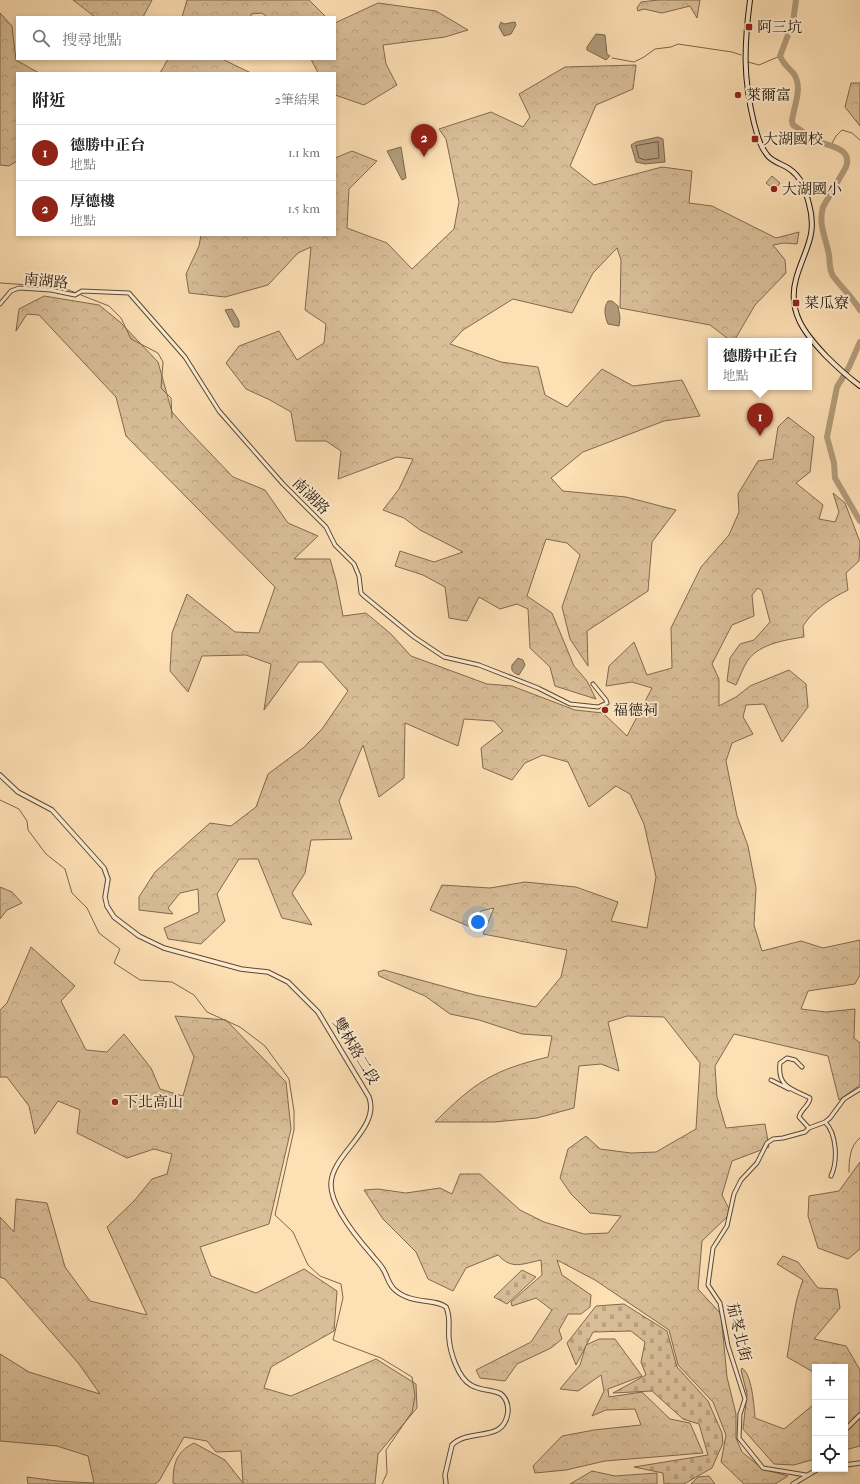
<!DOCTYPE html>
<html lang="zh-TW">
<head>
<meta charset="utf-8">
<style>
  :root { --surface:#fff; --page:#f2f2f2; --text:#222; --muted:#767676; --line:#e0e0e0; --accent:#8f2418 }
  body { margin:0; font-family:"IM FELL French Canon","Noto Serif TC",serif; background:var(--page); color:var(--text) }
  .controls { position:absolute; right:12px; bottom:12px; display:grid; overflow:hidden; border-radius:0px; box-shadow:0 2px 6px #0003 }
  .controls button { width:36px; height:36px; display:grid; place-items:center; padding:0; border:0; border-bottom:1px solid var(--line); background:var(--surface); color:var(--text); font:20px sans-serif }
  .you { position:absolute; left:478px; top:922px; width:14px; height:14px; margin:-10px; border:3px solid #fff; border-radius:50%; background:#1a73e8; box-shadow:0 0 0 6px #1a73e833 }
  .badge { display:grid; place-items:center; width:26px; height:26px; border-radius:50%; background:var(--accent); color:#fff; font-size:13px; font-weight:700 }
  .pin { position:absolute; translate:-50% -33px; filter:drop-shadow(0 1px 2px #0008) }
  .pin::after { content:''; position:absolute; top:21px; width:14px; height:12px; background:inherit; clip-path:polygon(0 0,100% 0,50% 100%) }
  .popup { position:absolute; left:708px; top:338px; width:104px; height:52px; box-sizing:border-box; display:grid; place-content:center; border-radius:0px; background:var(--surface); filter:drop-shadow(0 1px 3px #0005); font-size:13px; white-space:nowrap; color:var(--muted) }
  .popup b { font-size:15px; color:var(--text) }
  .popup::after { content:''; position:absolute; left:50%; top:100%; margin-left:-8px; border:8px solid transparent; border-top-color:var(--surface) }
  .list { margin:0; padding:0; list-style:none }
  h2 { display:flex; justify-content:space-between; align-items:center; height:52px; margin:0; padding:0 16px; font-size:17px }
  h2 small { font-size:13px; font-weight:400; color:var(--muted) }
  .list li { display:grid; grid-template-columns:26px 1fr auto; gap:12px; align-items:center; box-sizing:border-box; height:56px; padding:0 16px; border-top:1px solid var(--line) }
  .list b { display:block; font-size:15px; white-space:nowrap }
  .list p { margin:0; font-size:13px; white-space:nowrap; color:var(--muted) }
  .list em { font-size:13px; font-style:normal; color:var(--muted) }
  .icon { flex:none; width:22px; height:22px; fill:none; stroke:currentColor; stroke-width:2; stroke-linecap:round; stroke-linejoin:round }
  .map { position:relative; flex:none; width:860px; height:1484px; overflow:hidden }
  .search { position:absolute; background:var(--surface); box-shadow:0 2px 6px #0003; left:16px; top:16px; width:320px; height:44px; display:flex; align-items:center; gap:10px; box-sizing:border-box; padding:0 14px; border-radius:0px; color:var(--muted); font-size:15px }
  .panel { position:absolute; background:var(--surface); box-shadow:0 2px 6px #0003; left:16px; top:72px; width:320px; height:164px; border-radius:0px }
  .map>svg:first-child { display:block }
</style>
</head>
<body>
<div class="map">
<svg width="860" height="1484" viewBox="0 0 860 1484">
  <defs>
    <pattern id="forest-crowns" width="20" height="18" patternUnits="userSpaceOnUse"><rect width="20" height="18" fill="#d9be98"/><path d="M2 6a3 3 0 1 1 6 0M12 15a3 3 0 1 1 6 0" fill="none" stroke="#baa382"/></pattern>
    <pattern id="cemetery-stones" width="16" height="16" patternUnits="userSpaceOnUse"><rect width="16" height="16" fill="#d9be98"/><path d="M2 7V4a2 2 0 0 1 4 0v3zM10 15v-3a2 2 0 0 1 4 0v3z" fill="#baa382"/></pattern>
  </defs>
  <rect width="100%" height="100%" fill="#fee0b5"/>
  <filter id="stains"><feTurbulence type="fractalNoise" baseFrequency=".005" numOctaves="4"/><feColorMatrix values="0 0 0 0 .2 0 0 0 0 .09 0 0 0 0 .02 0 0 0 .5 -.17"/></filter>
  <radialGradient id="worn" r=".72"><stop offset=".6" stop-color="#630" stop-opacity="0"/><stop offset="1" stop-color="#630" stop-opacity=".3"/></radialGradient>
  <path fill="#d9be98" stroke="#7e6a51" d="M 772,176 L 780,183 L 775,190 L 766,183 Z"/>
  <path fill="url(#forest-crowns)" stroke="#7e6a51" d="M 73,0 L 152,0 L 143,17 L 95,17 Z
    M 187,0 L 309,0 L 326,17 L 267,17 L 262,13 L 251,14 L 251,17 L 182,17 Z
    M 658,0 L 700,0 L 697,18 L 690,6 L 662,13 L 644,9 L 638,11 L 637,8 L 641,2 Z
    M 378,3 L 436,11 L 468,30 L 445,37 L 383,45 L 386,64 L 397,85 L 364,105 L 335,95 L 335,73 L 318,73 L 311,59 L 335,59 L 335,23 Z
    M 0,13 L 12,26 L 16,60 L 39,73 L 17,73 L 17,161 L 9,166 L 0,165 Z
    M 168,59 L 222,59 L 251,73 L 160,73 Z
    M 636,65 L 633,89 L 596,105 L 570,166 L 594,185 L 662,167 L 692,171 L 689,203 L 712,206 L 776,238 L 799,232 L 797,244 L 784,243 L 773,245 L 785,260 L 786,273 L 755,305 L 734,341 L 731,341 L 710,325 L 620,308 L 621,260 L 617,248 L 593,273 L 572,313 L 513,299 L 463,330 L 450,344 L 501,362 L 538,367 L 545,395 L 567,407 L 602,369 L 633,386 L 682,380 L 700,416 L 664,421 L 583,452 L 551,478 L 563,491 L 626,497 L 676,510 L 652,542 L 648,591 L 587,631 L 588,666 L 570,639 L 562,607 L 580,555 L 567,543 L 546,539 L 527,596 L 552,613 L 574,666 L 587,681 L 596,699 L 555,686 L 550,667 L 530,648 L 528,609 L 517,604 L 500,609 L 479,597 L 467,621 L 449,618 L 445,587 L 423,575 L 395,566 L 400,551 L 434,562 L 463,552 L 420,530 L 404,518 L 383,510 L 399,489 L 413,459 L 397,457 L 338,479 L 341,451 L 326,441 L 296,441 L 291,412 L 270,400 L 246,389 L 226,363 L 239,346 L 279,331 L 297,360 L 324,343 L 326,324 L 305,310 L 311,247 L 298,253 L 268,285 L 225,297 L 189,293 L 186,274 L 199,246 L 201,235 L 335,235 L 335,158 L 352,151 L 377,161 L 349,189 L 347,228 L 387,243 L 412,269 L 454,229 L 459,202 L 446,139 L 439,129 L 491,112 L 523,127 L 530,117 L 519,94 L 565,67 Z
    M 851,83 L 860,83 L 860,126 L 845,107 Z
    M 44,296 L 99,305 L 120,322 L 158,362 L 172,412 L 189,431 L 233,477 L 265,490 L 288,523 L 318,536 L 294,559 L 330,559 L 336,580 L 343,616 L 366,613 L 391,634 L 411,656 L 487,684 L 512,686 L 575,710 L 603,713 L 627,736 L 652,688 L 632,682 L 606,686 L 609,666 L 634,642 L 647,675 L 672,668 L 671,628 L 701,567 L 729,535 L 739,512 L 738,494 L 758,461 L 773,459 L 778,427 L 788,417 L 814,437 L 810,472 L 796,483 L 823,505 L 819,519 L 835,522 L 839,512 L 833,493 L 845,503 L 860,542 L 859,561 L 846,573 L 848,590 C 830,599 814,609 803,626 L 804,637 C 786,640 761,643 748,660 C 743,667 740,677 736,685 L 727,681 L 730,658 L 740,644 L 754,640 L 770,622 L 762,591 L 758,588 L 752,595 L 754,616 L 732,625 L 712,664 L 719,679 L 719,706 L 736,697 L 750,686 L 789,670 L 806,684 L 808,707 L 782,742 L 764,704 L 746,705 L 743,717 L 753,734 L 732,743 L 726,761 L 737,816 L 748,846 L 756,888 L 754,925 L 762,951 L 801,941 L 823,948 L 860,940 L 860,975 L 855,984 L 808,991 L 801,1009 L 826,1012 L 855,1009 L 854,1038 L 860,1043 L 860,1085 L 839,1100 L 828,1056 L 734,1034 L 715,1066 L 717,1097 L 726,1128 L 765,1124 L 769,1147 L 732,1161 L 722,1195 L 731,1213 L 702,1241 L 698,1289 L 721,1314 L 727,1377 L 736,1414 L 736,1438 L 742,1452 L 763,1469 L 788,1476 L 775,1484 L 744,1484 L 721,1462 L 726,1435 L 713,1402 L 678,1365 L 669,1330 L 595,1280 L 557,1260 L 562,1275 L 591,1295 L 590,1307 L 581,1314 L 568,1314 L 559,1330 L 562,1339 L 551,1348 L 517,1364 L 505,1381 L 480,1378 L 476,1370 L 531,1342 L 552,1310 L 536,1298 L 512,1306 L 511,1302 L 542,1275 L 541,1260 C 522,1264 512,1270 498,1255 L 466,1268 L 453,1291 L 428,1279 L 416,1252 L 383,1219 L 364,1190 L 378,1189 L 406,1193 L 440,1188 L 452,1194 L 460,1174 L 480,1174 L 520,1210 L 544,1222 L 584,1234 L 608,1233 L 621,1216 L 590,1213 L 571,1194 L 560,1178 L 568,1149 L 586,1136 L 600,1149 L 631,1153 L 656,1152 L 696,1129 L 700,1063 L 664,1017 L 627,1016 L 608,1022 L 619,1071 L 601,1064 L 579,1066 L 574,1108 L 537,1118 L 494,1122 L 435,1122 C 475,1082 493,1070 548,1057 L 552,1036 L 522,1034 L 479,1020 L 450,1014 L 425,996 L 379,976 L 378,972 L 384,970 L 475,995 L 536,1007 L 561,977 L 567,950 L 483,934 L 494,908 L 481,911 L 473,928 L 430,910 L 442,885 L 490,888 L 525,882 L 576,887 L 618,902 L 611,921 L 647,928 L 656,877 L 644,824 L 630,794 L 616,786 L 589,807 L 568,762 L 543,755 L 525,763 L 512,780 L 483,768 L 481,748 L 503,731 L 494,721 L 464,719 L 458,746 L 405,723 L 404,778 L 379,797 L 363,745 L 339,801 L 352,839 L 311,840 L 305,873 L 292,893 L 312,925 L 282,918 L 258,859 L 239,859 L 217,894 L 225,921 L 201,944 L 168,939 L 164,928 L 199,912 L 198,889 L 180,893 L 168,908 L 173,914 L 139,910 L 139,897 L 155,872 L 210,823 L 231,826 L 256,807 L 268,774 L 303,748 L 322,729 L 348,691 L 322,662 L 299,662 L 264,710 L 271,664 L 246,655 L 202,656 L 188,692 L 170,671 L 172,633 L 187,594 L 235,632 L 259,633 L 275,587 L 126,436 L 116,397 L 39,315 L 27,314 L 16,331 L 19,309 Z
    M 0,887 L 12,892 L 22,903 L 7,910 L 0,919 Z
    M 31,947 L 75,986 L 61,1001 L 86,1050 L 107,1052 L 124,1034 L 151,1068 L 160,1089 L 183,1096 L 194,1057 L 175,1016 L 226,1020 L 286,1082 L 291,1129 L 269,1224 L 200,1247 L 211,1276 L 256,1293 L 304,1269 L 337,1291 L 334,1331 L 271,1367 L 264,1388 L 291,1396 L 376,1359 L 416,1384 L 417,1408 L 378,1454 L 375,1484 L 176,1484 L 173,1483 C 173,1464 176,1452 194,1443 L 225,1460 L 243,1483 L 241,1451 L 216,1452 L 207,1441 L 184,1437 L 159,1481 L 155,1484 L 28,1484 L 27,1477 L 57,1481 L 94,1483 L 88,1456 L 57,1446 L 0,1441 L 0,1354 L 29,1372 L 100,1394 L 79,1364 L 5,1279 L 0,1277 L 0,1217 L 14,1232 L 16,1199 L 47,1203 L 65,1267 L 90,1301 L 147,1315 L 107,1227 L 134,1201 L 152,1179 L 167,1174 L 172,1154 L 154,1149 L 127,1158 L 77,1133 L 80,1110 L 58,1101 L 35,1134 L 29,1106 L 7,1077 L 0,1077 L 0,1010 L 7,1003 Z
    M 860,1162 L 860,1249 L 848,1259 L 818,1248 L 808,1216 L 809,1196 L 839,1191 Z
    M 783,1256 L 798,1262 L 818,1288 L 837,1289 L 840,1308 L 814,1339 L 846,1346 L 860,1370 L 860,1446 L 845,1450 L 845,1367 L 815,1367 L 815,1373 L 787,1357 C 792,1331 793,1305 803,1280 L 777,1264 Z
    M 599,1339 L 615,1339 L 642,1376 L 608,1389 L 609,1397 L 642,1392 L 670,1419 L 690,1423 L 703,1453 L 605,1461 L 566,1470 L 535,1473 L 533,1466 L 562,1436 L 594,1430 L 641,1425 L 635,1409 L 606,1410 L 592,1416 L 604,1391 L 601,1375 L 578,1391 L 560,1389 L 580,1365 L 586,1345 Z
    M 742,1368 C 752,1374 754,1406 755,1418 L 784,1429 L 813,1405 L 815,1391 L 815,1459 L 794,1465 L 774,1464 L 743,1429 L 747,1394 L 741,1370 Z
    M 592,1471 L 615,1476 L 657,1473 L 657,1484 L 570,1484 Z
    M 709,1476 L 715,1484 L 691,1484 L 698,1477 Z"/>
  <path fill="url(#cemetery-stones)" stroke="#7e6a51" d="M 522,1270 L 536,1277 L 507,1304 L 494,1297 Z
    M 624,1304 L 667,1331 L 677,1367 L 708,1401 L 722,1433 L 723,1443 L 712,1468 L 684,1484 L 664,1484 L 663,1473 L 634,1467 L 708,1455 L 699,1424 L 683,1419 L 652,1391 L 613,1393 L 646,1375 L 641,1362 L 645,1342 L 631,1331 L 593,1332 L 576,1365 L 567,1343 L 596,1306 Z"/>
  <path fill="#b39c7b" stroke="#79674e" d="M 501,22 L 504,24 L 515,22 L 516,25 L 511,34 L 504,36 L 499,27 Z
    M 596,34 L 605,35 L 607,54 L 610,56 L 606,60 L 587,50 L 587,47 Z
    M 658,137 L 663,139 L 665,162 L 645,164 L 636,162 L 631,145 L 636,142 Z
    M 401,147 L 406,178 L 402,180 L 387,151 Z
    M 608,301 L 612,301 L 618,306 L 620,318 L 619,326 L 608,324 C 605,317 603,308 608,301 Z
    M 232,309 L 239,321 L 239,327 L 234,327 L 225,310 Z
    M 518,658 L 523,660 L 525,665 L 519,675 C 513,673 511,671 512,665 Z"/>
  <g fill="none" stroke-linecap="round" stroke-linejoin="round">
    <path stroke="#6a5a42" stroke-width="1" d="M 658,142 L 659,158 L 645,160 L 639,158 L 636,146 Z"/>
    <path stroke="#79674e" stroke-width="1" d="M 612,58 L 634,62 L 644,57 L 655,49 L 671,47 L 678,44 L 732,52 L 741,55
      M 748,62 L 759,65 L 780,56
      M 831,145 L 836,136 L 842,130 L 852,133 L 860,140
      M 0,283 L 60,287 L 74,292
      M 81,295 L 109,306 L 121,318 L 131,339 L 158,353 L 163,362 L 161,388 L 171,398 L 172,418
      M 0,800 L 19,809 L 27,821 L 28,830 L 46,854 L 65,869 L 72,893 L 87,908 L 99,933 L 120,949 L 114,963 L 140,980 L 172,982 L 194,995 L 207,1012 L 240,1027 L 265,1046 L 289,1079 L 294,1111 L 294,1130 L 275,1215 L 293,1232 L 308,1265 L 320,1276 L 341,1284 L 343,1298 L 333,1340 L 381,1358 L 412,1377 L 415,1396 L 412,1412 L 386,1450 L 387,1473 L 382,1484
      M 849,1172 C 849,1160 850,1145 860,1138"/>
    <path stroke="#b39c7b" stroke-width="6" d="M 796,0 L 793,22 L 780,56 C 783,64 789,68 794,74 C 803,88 794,105 792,121 L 793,125 C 801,130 809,137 817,141 C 829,146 853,148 846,167 L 823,207 C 818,225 826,238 829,255 C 830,262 829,270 833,276 C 842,288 852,297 860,310
      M 860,342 L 849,367 L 837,387 L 827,437 L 834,463 L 835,478 L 860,521"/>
    <g stroke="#594935" stroke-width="5">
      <path id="minor" d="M 0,304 L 11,291 L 19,288 L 51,290 L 75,295 L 82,291 L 129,293 L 185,357 L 219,411 L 283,484 L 326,527 L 335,545 L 354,564 L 359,576 L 361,593 L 364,596 L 414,637 L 444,657 L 479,665 L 538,688 L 570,704 L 598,707 L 607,703 L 606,700 L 593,684
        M 802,1067 L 795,1060 L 787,1058 L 780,1063 C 777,1088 793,1089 810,1098 C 810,1105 801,1109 799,1117 L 809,1128
        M 771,1080 L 789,1089
        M 825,1122 C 837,1134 838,1161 831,1176
        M 806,1475 L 763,1468 L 739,1438 L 740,1414 L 745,1399 L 728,1346 L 720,1303 L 708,1285 L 713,1248 L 727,1226 L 734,1194 L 741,1180 L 757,1163 L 767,1143 L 773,1139 L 783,1138 L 805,1132 L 809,1128 L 825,1122 L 830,1118 L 844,1099 L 860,1089"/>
    </g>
    <g stroke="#594935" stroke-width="5.5">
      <path id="tertiary" d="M 0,775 L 18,792 L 52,810 L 104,868 L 108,879 L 105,897 L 107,906 L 114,917 L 139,936 L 164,948 L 241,969 L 268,972 L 288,982 L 318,1012 L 369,1097 C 381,1129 330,1155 331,1185 C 331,1207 358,1239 372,1255 C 376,1260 380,1264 383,1269 C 388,1277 388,1284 395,1290 C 412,1305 435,1298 446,1307 C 451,1317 448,1327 449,1338 C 450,1352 458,1378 471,1385 C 480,1391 492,1389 501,1394 C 506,1398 508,1405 508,1411 C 505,1444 470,1427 452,1445 L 445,1475 L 446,1484
        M 845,1430 L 860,1415
        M 845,1465 L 860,1463
        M 793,1484 L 818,1469"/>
    </g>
    <g stroke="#22170a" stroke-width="6">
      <path id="secondary" d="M 750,0 C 744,46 743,78 754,123 C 757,134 760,147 768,156 C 773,162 782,164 788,168 C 802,177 805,189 809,204 C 818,236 804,250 796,279 C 787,312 805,334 826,356 C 837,367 848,377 860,386"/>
    </g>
    <use href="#minor" stroke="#feebcf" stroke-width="3"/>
    <use href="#tertiary" stroke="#feebcf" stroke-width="3.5"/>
    <use href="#secondary" stroke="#feebcf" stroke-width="4"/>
  </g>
  <g fill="#8f2418" stroke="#feebcf" stroke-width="1.5">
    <rect x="745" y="23" width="8" height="8" rx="2"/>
    <circle cx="738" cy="95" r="4"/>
    <rect x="751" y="135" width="8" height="8" rx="2"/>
    <circle cx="774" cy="189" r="4"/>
    <rect x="792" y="299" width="8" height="8" rx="2"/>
    <circle cx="605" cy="710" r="4"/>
    <circle cx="115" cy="1102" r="4"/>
  </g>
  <g text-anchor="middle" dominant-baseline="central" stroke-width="4" stroke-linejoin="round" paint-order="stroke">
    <g font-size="15" fill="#22170a" stroke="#feebcf" text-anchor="start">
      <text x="757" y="27">阿三坑</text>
      <text x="746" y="95">萊爾富</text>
      <text x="763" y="139">大湖國校</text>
      <text x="782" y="189">大湖國小</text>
      <text x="804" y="303">菜瓜寮</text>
      <text x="613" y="710">福德祠</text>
      <text x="123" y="1102">下北高山</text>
    </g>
    <g font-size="15" fill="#22170a" stroke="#feebcf">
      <text transform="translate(46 281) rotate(5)">南湖路</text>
      <text transform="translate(311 496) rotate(45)">南湖路</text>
      <text transform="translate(356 1051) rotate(59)">雙林路二段</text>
      <text transform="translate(739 1332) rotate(76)">茄苳北街</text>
    </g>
  </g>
  <rect width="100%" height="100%" filter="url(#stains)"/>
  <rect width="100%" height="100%" fill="url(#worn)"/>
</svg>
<div class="controls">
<button>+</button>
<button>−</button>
<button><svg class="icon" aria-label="locate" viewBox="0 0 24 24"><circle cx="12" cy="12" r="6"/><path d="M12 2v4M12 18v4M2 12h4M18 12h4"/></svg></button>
</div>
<div class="you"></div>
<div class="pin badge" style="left:760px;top:436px">1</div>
<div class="popup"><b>德勝中正台</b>地點</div>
<div class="pin badge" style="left:424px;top:157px">2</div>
<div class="search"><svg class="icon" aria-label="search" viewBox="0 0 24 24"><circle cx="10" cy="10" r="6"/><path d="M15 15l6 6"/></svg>搜尋地點</div>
<section class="panel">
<h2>附近<small>2筆結果</small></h2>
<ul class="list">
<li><span class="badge">1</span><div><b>德勝中正台</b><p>地點</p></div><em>1.1 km</em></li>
<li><span class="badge">2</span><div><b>厚德樓</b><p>地點</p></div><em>1.5 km</em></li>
</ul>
</section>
</div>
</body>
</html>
